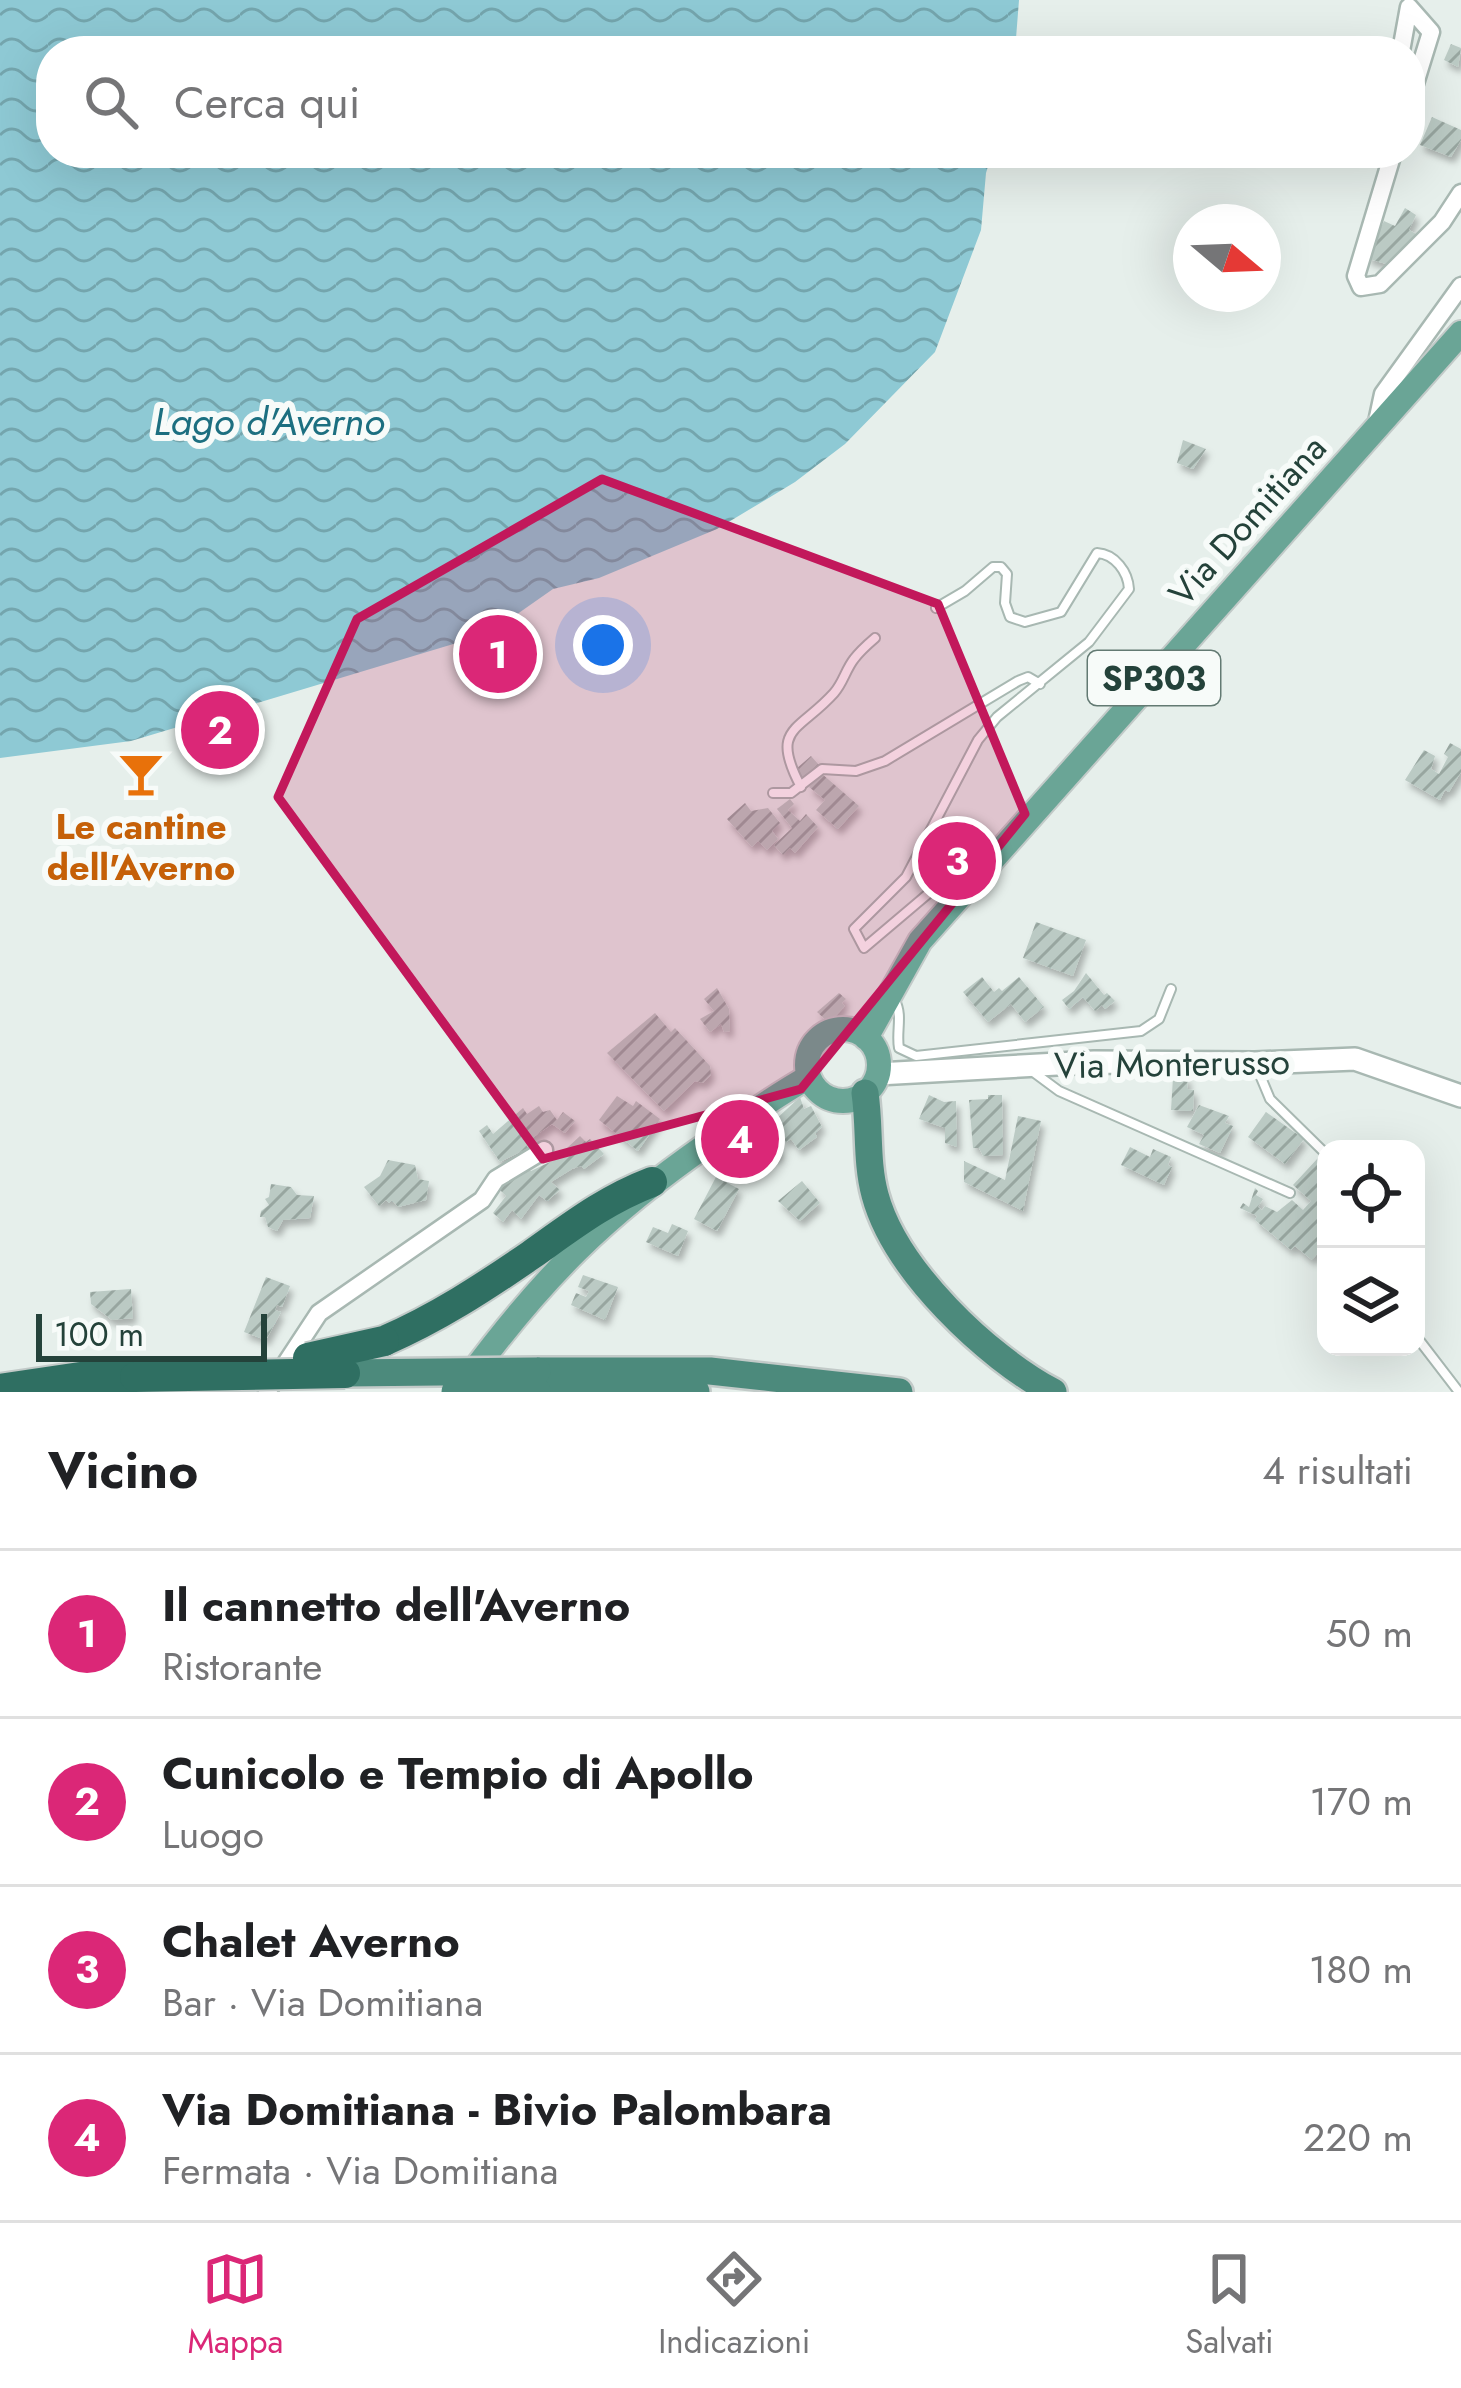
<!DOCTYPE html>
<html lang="it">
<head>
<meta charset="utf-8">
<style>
  :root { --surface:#fff; --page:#f6f6f6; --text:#202124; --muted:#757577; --line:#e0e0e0; --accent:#db2777 }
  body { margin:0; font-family:Jost,sans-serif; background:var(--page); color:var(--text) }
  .controls { position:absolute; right:36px; bottom:36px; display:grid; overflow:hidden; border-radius:24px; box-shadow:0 12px 48px #0002 }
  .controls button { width:108px; height:108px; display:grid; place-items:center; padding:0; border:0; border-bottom:3px solid var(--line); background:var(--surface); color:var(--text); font:60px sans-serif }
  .compass { position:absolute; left:1173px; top:204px; width:108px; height:108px; border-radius:50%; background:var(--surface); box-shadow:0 12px 48px #0002; rotate:109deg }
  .scale { position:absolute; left:36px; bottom:30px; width:231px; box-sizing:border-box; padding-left:12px; border:6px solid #24423a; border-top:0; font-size:33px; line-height:42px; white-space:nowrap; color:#24423a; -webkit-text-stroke:9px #f7fbf9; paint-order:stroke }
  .you { position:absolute; left:603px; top:645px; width:42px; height:42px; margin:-30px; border:9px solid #fff; border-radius:50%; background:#1a73e8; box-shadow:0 0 0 18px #1a73e833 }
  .badge { display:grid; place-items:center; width:78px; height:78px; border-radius:50%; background:var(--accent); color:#fff; font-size:39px; font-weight:700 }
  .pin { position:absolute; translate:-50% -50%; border:6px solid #fff; box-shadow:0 3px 12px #0006 }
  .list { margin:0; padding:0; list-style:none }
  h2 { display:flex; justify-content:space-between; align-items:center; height:156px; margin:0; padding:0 48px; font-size:51px }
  h2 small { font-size:39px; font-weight:400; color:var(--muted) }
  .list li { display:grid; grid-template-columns:78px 1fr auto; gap:36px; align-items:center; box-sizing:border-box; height:168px; padding:0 48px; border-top:3px solid var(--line) }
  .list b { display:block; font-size:45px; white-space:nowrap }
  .list p { margin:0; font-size:39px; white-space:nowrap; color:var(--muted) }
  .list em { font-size:39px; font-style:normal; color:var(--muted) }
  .icon { flex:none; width:66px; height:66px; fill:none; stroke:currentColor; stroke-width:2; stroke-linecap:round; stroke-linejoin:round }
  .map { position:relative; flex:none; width:1461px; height:1392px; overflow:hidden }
  .search { position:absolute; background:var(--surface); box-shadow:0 12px 48px #0002; left:36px; right:36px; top:36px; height:132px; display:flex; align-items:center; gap:30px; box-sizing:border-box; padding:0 42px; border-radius:48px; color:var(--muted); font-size:45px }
  .sheet { height:828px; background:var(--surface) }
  nav { display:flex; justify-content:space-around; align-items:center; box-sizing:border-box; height:168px; border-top:3px solid var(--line); background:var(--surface); font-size:33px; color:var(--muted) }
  nav a { display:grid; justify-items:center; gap:6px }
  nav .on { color:var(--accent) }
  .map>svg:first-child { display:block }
</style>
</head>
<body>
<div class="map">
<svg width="1461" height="1392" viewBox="0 0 1461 1392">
  <defs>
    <pattern id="water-waves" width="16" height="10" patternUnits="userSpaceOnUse" patternTransform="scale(3)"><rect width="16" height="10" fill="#8ec9d4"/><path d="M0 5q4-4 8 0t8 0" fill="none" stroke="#74a5ad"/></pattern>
    <pattern id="building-hatch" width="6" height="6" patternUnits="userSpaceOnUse" patternTransform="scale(3)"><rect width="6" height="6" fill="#bbcac4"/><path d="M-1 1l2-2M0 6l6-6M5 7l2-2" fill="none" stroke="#98a6a0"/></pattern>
    <filter id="shadow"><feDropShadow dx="3.5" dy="6" stdDeviation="3" flood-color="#0004"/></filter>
  </defs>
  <rect width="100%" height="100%" fill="#e6efeb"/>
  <path fill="url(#water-waves)" d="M 0,0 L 1019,0 L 1015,51 L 51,51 L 51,153 L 992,153 L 986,173 L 981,230 L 935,352 L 845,444 L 795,482 L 717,529 L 599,578 L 553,589 L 503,624 L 460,642 L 131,741 L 0,758 Z"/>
  <path fill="url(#building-hatch)" filter="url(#shadow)" d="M 1451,44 L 1461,48 L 1458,67 L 1444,60 Z
    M 1432,117 L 1461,130 L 1461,140 L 1451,157 L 1420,145 Z
    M 1405,208 L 1416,215 L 1409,230 L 1416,234 L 1386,264 L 1366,258 L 1384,221 L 1395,226 Z
    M 1183,440 L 1206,449 L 1193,469 L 1177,463 Z
    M 1450,743 L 1461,749 L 1461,772 L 1449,792 L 1445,790 L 1440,800 L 1405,780 L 1424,750 L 1435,756 L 1431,769 L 1439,774 L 1448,757 L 1444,754 Z
    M 811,756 L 819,765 L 803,780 L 796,769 Z
    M 821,773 L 859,806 L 838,829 L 816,810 L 825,800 L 809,787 Z
    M 790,799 L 794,804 L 788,810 L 800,821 L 806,814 L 818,827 L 795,853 L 790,848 L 783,855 L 774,845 L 792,828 L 777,809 Z
    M 745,803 L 751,811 L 768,808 L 780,823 L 772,831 L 778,839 L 767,850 L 758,841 L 752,847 L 727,819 Z
    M 1036,922 L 1086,940 L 1073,976 L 1023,958 Z
    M 1086,973 L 1104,995 L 1107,993 L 1115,1001 L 1105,1009 L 1102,1005 L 1095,1011 L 1083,997 L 1069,1009 L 1062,1000 L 1074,991 Z
    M 982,977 L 994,992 L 999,988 L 1002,991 L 1019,977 L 1044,1007 L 1025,1022 L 1011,1004 L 988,1022 L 963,992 Z
    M 717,988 L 729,1009 L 730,1031 L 724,1032 L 721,1024 L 710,1032 L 700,1019 L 714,1011 L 704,999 Z
    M 839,993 L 846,999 L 842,1003 L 845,1006 L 829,1023 L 817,1012 Z
    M 655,1013 L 671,1032 L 675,1028 L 710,1066 L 711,1075 L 703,1083 L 695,1081 L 664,1111 L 607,1053 Z
    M 1173,1077 L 1188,1077 L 1187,1089 L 1194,1090 L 1193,1111 L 1171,1110 Z
    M 929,1095 L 944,1102 L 956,1101 L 957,1147 L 945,1143 L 945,1128 L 919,1119 Z
    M 988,1095 L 1002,1095 L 1003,1155 L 983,1156 L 979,1148 L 973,1148 L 969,1100 L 988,1099 Z
    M 617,1096 L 633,1106 L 636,1101 L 660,1119 L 638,1151 L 599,1120 Z
    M 800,1097 L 804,1109 L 811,1106 L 822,1127 L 815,1133 L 817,1137 L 799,1150 L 791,1139 L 786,1142 L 774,1121 Z
    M 1199,1105 L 1229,1116 L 1225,1123 L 1233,1126 L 1220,1153 L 1199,1144 L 1204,1135 L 1187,1127 Z
    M 539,1106 L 543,1112 L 550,1110 L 557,1120 L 563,1112 L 575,1121 L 565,1133 L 552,1124 L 525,1143 L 528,1148 L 500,1162 L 479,1131 L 487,1125 L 493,1134 L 523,1108 L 527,1114 Z
    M 1266,1112 L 1304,1139 L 1285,1164 L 1248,1137 Z
    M 1018,1116 L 1041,1121 L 1023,1211 L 964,1182 L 964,1161 L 1005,1180 Z
    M 580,1136 L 586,1142 L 590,1139 L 604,1154 L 584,1169 L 581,1166 L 572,1169 L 551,1182 L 560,1190 L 547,1201 L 539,1195 L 521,1219 L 512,1210 L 503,1222 L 493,1213 L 506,1196 L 498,1188 L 523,1164 L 531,1171 L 554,1160 Z
    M 776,1140 L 780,1156 L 750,1157 L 750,1148 Z
    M 1130,1147 L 1150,1157 L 1153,1149 L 1171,1157 L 1168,1165 L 1172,1167 L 1164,1185 L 1121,1165 Z
    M 1318,1158 L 1326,1167 L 1326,1262 L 1317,1254 L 1312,1260 L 1295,1246 L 1291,1250 L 1255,1220 L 1257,1216 L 1240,1208 L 1243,1203 L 1249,1207 L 1255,1188 L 1258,1191 L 1256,1195 L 1263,1199 L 1258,1207 L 1262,1210 L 1265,1206 L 1277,1212 L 1292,1200 L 1303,1210 L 1311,1201 L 1293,1185 Z
    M 388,1160 L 415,1165 L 418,1179 L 429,1181 L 426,1200 L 398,1207 L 392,1200 L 389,1203 L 386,1200 L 379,1206 L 364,1187 L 380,1176 Z
    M 716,1177 L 739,1189 L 717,1231 L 694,1219 Z
    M 802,1181 L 820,1203 L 800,1221 L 778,1201 Z
    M 271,1184 L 291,1187 L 297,1195 L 314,1196 L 310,1218 L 283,1220 L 277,1231 L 268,1227 L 265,1217 L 260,1217 L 261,1211 L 269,1205 L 265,1199 L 269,1197 Z
    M 672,1224 L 688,1231 L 678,1256 L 646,1242 L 653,1227 L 668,1233 Z
    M 583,1275 L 618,1287 L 605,1320 L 571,1305 L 576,1293 L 586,1297 L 589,1291 L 578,1287 Z
    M 266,1277 L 290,1286 L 282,1307 L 277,1305 L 275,1310 L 281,1312 L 266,1340 L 244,1332 Z
    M 131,1289 L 133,1318 L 112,1320 L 91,1304 L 90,1292 Z"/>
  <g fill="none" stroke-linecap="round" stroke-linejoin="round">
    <g stroke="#a8b8b2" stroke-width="12">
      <path id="service" d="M 936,608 L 965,591 L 993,567 L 1001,567 L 1007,574 L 1005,603 L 1010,617 L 1025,622 L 1061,612 L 1097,553 C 1115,554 1128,572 1129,589 L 1089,642 L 997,717 L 978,740 L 906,877 L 854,929 L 864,948 L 942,882 L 956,890
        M 801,787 C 769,727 799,732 834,693 C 843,683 846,669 854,659 C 860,651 868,644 875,638
        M 773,793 L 791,793 L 822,769 L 856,771 L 885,761 L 1018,681 L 1028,677 L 1040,684
        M 895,1001 C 903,1015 896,1032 899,1048 L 916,1056 L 1141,1031 L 1159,1019 L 1171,989
        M 1257,1068 L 1270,1099 L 1326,1154
        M 1032,1071 L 1059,1091 L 1290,1193
        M 1416,1336 L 1459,1392"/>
    </g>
    <g stroke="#a8b8b2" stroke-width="21">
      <path id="minor" d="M 1401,51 L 1409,7 L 1431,32 L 1410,100
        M 1393,153 L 1356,276 L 1361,287 L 1380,284 L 1442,222 L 1461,193
        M 1377,422 L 1383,394 L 1461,286
        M 267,1392 L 319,1313 L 482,1200 L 496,1179 L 544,1150"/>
    </g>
    <g stroke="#a8b8b2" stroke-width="26">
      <path id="tertiary" d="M 878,1074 L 1094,1062 L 1255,1063 L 1355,1059 L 1461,1096"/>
    </g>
    <g stroke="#c2cac8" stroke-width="28">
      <path id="primary" d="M807 1065a36 36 0 1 1 72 0a36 36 0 1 1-72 0Z
        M 866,1038 L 920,941 L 1461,333
        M 467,1380 C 543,1277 604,1216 709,1143 C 742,1120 774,1096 809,1077"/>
    </g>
    <g stroke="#c2cac8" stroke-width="32">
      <path id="trunk" d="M 865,1093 C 870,1127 866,1162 875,1195 C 895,1270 987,1357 1053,1392
        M 537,1371 L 710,1371 L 899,1392
        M 537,1391 L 696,1392"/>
    </g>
    <g stroke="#c2cac8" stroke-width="34">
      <path id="motorway" d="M 384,1341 C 437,1318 483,1288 531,1255 C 572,1226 605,1200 652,1182
        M 0,1389 L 80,1377 L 135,1377"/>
    </g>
    <use href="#service" stroke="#fff" stroke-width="8"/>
    <use href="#minor" stroke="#fff" stroke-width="16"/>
    <use href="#tertiary" stroke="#fff" stroke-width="21"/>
    <use href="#primary" stroke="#6aa596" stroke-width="24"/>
    <use href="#trunk" stroke="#4c8a7c" stroke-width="27"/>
    <use href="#motorway" stroke="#2f6f62" stroke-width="30"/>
    <g stroke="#c2cac8" stroke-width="32" stroke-linecap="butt">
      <path id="trunk-bridge" d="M 345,1373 L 537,1371
        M 455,1392 L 537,1391"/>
    </g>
    <g stroke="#c2cac8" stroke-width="34" stroke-linecap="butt">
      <path id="motorway-bridge" d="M 308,1358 L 384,1341
        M 135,1377 L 345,1373"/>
    </g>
    <use href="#trunk-bridge" stroke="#4c8a7c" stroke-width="27"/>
    <use href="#motorway-bridge" stroke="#2f6f62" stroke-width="30"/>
  </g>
  <path fill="#c2185b" fill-opacity="0.2" stroke="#c2185b" stroke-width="9" stroke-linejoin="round" d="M 602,479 L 938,604 L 1025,814 L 801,1089 L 543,1159 L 278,797 L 357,619 Z"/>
  <defs>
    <g id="bar-bare" transform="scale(3.6)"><path d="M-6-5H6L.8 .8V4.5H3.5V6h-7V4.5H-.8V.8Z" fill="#e8710a" stroke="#f7fbf9" stroke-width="2.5" paint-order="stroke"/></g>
  </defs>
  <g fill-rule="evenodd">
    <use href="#bar-bare" x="141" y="774"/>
  </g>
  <g text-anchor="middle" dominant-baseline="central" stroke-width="12" stroke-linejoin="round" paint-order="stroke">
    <rect fill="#f7fbf9" stroke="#637a73" stroke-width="3" x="1088" y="651" width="132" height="54" rx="9"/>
    <g font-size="33" font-weight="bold" fill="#24423a">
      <text x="1154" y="678">SP303</text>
    </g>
    <g font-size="36" fill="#24423a" stroke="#f7fbf9">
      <text transform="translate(1247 520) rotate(-48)">Via Domitiana</text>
      <text transform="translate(1172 1063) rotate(-1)">Via Monterusso</text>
    </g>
    <g font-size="36" font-weight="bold" fill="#c56008" stroke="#f7fbf9">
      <text x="141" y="826">Le cantine<tspan x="141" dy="41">dell'Averno</tspan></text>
    </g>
    <g font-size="39" font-style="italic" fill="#1c6f80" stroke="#f7fbf9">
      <text x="269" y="421">Lago d'Averno</text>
    </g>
  </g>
</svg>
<div class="controls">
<button><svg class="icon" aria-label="locate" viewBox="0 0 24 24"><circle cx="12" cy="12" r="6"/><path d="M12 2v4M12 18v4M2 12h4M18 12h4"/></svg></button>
<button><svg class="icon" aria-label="layers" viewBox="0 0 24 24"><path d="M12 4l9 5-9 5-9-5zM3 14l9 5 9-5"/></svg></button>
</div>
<svg class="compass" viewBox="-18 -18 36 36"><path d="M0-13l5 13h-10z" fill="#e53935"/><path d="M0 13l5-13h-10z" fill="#757577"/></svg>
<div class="scale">100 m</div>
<div class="you"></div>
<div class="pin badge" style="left:498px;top:654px">1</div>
<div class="pin badge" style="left:220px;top:730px">2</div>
<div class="pin badge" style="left:957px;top:861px">3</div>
<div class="pin badge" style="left:740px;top:1139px">4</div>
<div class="search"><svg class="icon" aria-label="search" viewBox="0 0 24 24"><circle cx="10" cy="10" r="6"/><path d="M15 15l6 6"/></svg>Cerca qui</div>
</div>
<section class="sheet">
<h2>Vicino<small>4 risultati</small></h2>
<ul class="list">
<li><span class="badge">1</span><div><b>Il cannetto dell'Averno</b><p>Ristorante</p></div><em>50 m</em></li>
<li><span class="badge">2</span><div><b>Cunicolo e Tempio di Apollo</b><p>Luogo</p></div><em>170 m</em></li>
<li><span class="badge">3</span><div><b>Chalet Averno</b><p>Bar · Via Domitiana</p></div><em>180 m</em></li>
<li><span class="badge">4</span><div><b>Via Domitiana - Bivio Palombara</b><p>Fermata · Via Domitiana</p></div><em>220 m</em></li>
</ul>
</section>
<nav>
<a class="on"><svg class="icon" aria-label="map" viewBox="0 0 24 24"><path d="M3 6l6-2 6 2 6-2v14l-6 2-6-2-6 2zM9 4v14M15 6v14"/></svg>Mappa</a>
<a><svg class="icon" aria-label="directions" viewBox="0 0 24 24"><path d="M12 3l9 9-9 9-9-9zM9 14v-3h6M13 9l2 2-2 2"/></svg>Indicazioni</a>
<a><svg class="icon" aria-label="saved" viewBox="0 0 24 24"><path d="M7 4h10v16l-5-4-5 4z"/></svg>Salvati</a>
</nav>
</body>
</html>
